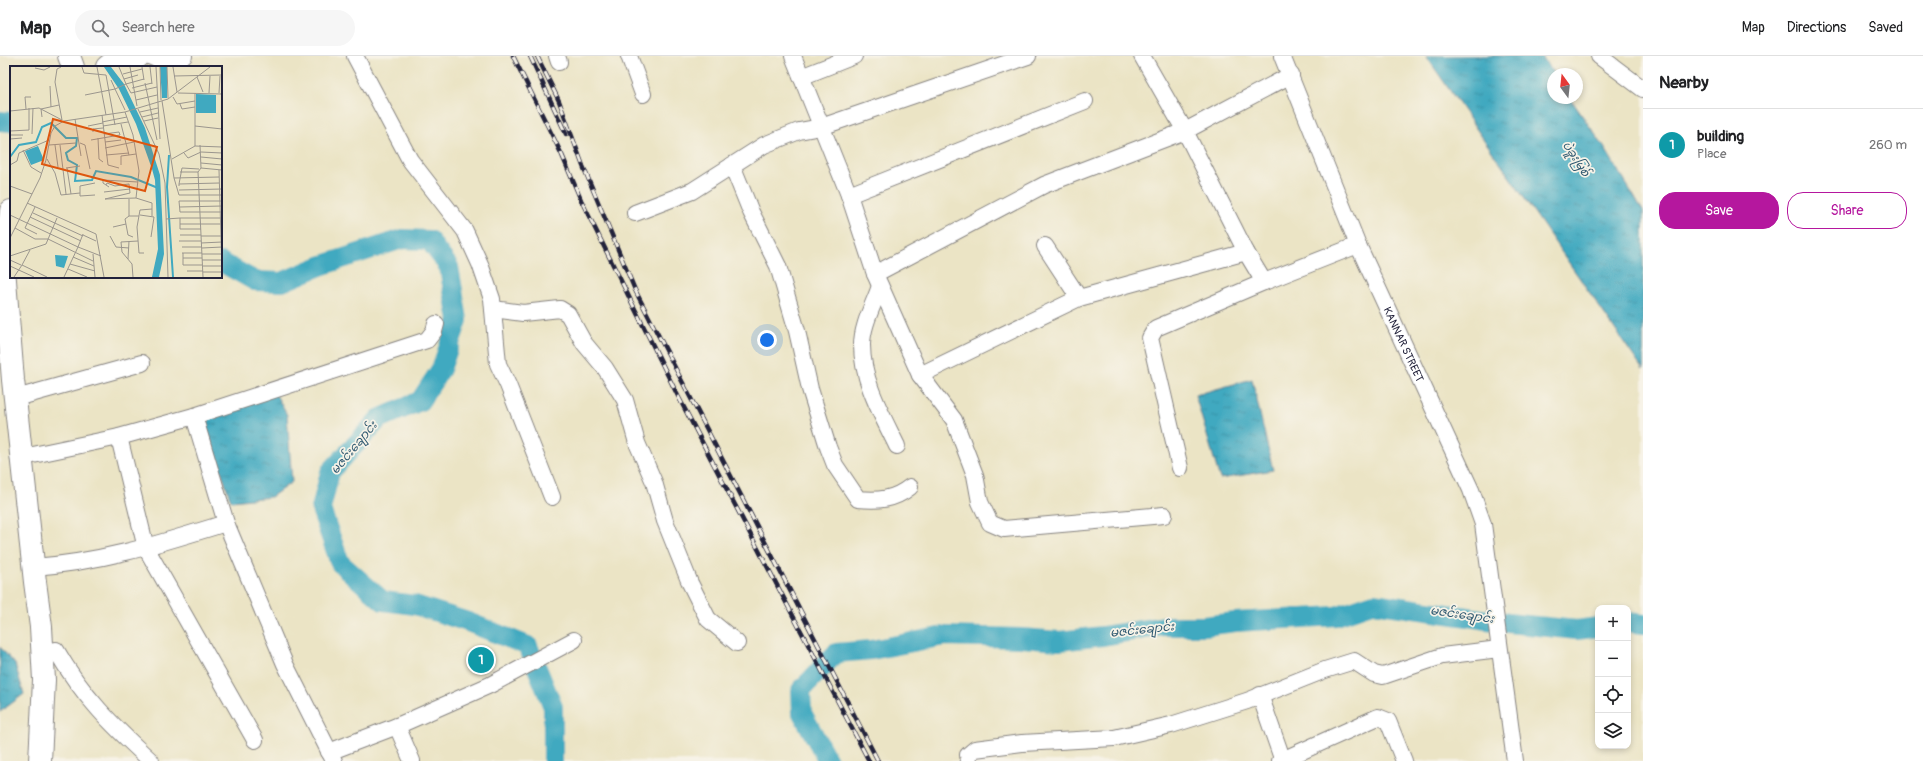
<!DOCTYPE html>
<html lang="en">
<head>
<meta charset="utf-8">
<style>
  :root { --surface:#fff; --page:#f6f6f6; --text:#202124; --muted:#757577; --line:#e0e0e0; --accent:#b5179e }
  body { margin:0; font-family:Pangolin,"Noto Sans Myanmar",sans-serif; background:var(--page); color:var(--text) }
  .controls { position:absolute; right:12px; bottom:12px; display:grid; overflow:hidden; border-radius:8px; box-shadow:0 2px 6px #0003 }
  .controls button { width:36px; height:36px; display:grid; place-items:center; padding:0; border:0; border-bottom:1px solid var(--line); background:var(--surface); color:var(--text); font:20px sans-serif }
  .compass { position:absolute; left:1547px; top:12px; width:36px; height:36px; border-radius:50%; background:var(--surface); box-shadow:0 2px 6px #0003; rotate:345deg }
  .you { position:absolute; left:767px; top:284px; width:14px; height:14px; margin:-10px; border:3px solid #fff; border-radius:50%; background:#1a73e8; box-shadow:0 0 0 6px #1a73e833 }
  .badge { display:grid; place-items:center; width:26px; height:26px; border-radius:50%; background:var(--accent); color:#fff; font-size:13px; font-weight:700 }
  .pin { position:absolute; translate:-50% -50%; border:2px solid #fff; box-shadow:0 1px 4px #0006 }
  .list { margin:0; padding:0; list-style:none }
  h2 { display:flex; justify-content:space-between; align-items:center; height:52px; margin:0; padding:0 16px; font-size:17px }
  h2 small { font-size:13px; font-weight:400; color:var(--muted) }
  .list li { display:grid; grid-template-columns:26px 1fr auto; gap:12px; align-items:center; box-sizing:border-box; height:72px; padding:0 16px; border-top:1px solid var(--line) }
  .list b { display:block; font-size:15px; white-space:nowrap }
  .list p { margin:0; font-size:13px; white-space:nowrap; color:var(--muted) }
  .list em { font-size:13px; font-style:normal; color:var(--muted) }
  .actions { display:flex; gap:8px; padding:12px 16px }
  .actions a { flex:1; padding:9px 0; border:1px solid var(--accent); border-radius:16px; text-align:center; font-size:14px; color:var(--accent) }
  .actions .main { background:var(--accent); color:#fff }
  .icon { flex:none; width:22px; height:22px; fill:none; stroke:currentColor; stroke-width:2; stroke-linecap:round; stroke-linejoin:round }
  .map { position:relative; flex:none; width:1643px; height:705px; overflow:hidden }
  header { display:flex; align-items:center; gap:24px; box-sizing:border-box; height:56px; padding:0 20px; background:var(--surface); border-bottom:1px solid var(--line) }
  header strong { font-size:19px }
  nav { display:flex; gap:22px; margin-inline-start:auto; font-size:14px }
  .search { width:280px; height:36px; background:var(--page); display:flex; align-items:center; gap:10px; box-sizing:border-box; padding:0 14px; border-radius:22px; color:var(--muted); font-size:15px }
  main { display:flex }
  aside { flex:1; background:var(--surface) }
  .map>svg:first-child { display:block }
</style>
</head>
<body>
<header>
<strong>Map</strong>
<div class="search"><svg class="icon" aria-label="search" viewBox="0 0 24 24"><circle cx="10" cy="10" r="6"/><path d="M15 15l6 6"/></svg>Search here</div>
<nav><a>Map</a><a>Directions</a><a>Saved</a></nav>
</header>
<main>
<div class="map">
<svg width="1643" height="705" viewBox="0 0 1643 705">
  <defs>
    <pattern id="water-ripples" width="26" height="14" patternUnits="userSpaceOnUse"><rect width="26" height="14" fill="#40a9c0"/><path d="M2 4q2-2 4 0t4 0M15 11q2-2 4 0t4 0" fill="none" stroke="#35899d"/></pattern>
  </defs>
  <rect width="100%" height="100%" fill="#f7f3e8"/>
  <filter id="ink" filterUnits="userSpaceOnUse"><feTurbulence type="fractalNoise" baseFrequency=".025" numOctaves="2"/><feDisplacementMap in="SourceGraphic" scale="8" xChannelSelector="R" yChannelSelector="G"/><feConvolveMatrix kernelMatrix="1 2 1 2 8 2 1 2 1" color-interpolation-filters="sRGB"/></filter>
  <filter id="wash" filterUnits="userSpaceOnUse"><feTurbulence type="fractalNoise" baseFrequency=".012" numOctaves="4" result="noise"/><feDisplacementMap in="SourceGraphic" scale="16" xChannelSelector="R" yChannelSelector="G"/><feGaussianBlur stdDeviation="0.9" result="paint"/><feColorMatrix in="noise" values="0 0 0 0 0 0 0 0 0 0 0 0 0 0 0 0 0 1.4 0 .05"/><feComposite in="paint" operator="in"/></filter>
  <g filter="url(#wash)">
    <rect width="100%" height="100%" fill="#ebe4c5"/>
    <path fill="url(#water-ripples)" stroke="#31667e" d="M 1426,0 L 1542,0 L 1554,18 L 1553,42 L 1570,42 L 1604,91 L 1643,155 L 1643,314 Z
      M 1252,323 L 1273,414 L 1220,423 L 1195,339 Z
      M 275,337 L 287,359 L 292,426 L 271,441 L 231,445 L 203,361 Z
      M 0,591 L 15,608 L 24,638 L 0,656 Z"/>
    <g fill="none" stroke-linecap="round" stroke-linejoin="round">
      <path stroke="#40a9c0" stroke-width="20" d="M 0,65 L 11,66
        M 221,206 L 255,225 L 282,226 L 320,210 L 402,183 L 429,184 L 449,211 L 458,264 L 441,313 L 420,345 L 379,363 L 330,416 L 321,453 L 340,507 L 383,545 L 415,549 L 468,566 L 528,590 L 553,651 L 553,705
        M 1628,566 L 1643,568
        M 828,705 L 802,657 L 801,634 L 836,597 L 871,594 L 944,580 L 1022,582 L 1059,585 L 1103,580 L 1164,570 L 1204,570 L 1235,566 L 1336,560 L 1374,547 L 1508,567 L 1577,574 L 1598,571"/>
    </g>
  </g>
  <g filter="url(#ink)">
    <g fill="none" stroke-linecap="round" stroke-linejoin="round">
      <g stroke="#868380" stroke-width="18">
        <g id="minor">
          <path d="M 149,0 L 163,6 L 184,0"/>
          <path d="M 355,0 L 410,104 L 465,175 L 480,208 L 492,243 L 498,308 L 508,329 L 552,441"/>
          <path d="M 557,0 L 559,6"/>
          <path d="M 629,0 L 643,38"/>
          <path d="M 793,0 L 849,139 L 875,218 L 920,319 L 954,364 L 975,419 L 980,446 L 990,467 L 1004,473 L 1164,459"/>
          <path d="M 1142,0 L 1185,75 L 1246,196 L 1264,226 L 1358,189"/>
          <path id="s1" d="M 1282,0 L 1358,189 L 1471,434 L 1483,468 L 1515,705"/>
          <path d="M 1599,0 L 1643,33"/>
          <path d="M 801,21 L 854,0"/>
          <path d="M 732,109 L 751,156 L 778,210 L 797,275 L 810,333 L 828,391 L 835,409 L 858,443 C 878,445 894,444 910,431"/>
          <path d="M 849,139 L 1085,45"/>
          <path d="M 635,157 L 692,135 L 764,89 L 799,75 L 821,71 L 1028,0"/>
          <path d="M 1045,190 L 1079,242"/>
          <path d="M 875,218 L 1044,129 L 1185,75 L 1291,19"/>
          <path d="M 880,230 C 874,248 862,269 862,289 C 862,325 882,359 897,390"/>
          <path d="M 493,253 L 523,257 L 560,253 L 568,258 L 584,287 L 605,312 L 625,344 L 637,387 L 654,426 L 665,465 L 690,527 L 708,563 L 737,587"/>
          <path d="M 920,319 L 1079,242 L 1246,196"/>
          <path d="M 27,339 L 142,307"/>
          <path d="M 194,360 L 226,467 L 285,608 L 334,705"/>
          <path d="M 119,381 L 146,492 L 255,684"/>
          <path d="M 33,399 L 119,381 L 194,360 L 427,284 L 434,275 L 436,268"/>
          <path d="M 1180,412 L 1150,282 L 1156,272 L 1264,226"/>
          <path d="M 34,511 C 103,506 161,487 226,467"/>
          <path d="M 56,594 C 83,641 112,669 151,705"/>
          <path d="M 1260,639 L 1283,705"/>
          <path d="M 397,670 L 412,705"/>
          <path d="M 329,696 L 397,670 L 490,629 L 574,584"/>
          <path d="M 969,705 L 968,699 L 975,693 L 1022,687 L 1114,682 L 1171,669 L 1247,645 L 1325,614 L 1354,605 L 1374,618 L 1383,620 L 1442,600 L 1499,593"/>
          <path d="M 1280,705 L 1378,661 L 1388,665 L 1404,705"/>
        </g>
      </g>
      <g stroke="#868380" stroke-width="24">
        <path id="highway" d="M 69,0 L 73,11
          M 107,11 L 120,0
          M 125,11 L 139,0
          M 11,155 L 4,212 L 13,324 L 35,526 L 41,571 L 44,624 L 40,705"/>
      </g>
      <use href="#minor" stroke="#fff" stroke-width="16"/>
      <use href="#highway" stroke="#fff" stroke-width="22"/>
      <g stroke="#22223b" stroke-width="4.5">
        <path id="rail" d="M 513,0 L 562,99 L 581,144 L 678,340 L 869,705
          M 530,0 L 566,78
          M 537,0 L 559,45 L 583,110 L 635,234 L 878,705"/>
      </g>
      <use href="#rail" stroke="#f7f3e8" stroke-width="3" stroke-dasharray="9" stroke-linecap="butt"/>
    </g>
  </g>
  <g text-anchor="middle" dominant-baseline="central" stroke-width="3.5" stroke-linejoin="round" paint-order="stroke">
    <g font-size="11" fill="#22223b" stroke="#f7f3e8">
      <text stroke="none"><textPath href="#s1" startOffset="313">KANNAR STREET</textPath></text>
    </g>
    <g font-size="12" font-style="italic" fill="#2e5870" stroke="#f7f3e8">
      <text transform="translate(1576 103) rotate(57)">ပဲခူးမြစ်</text>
      <text transform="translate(354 392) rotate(-50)">မဇင်းချောင်း</text>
      <text transform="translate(1462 559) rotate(8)">မဇင်းချောင်း</text>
      <text transform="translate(1142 574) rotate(-6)">မဇင်းချောင်း</text>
    </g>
  </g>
  <g transform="translate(10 10)">
    <rect width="212" height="212" fill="#ebe4c5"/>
    <path d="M 94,1 L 101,1 L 114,18 L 135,62 L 150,109 L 154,188 L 149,211 L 142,211 L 148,183 L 145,114 L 142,103 L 126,58 L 109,23 ZM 150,1 L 157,1 L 157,32 L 152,32 ZM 186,28 L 206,29 L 206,47 L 186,47 ZM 28,80 L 34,94 L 21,99 L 15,85 ZM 45,189 L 58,190 L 54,202 L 46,200 Z" fill="#40a9c0"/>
    <path fill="none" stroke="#40a9c0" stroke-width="2" d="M 159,89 L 157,121 L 163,211M 0,91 L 9,79 L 26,76 L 32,61 L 41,57 L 56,72 L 67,72 L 66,80 L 56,87 L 58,94 L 67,99 L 65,115 L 82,114 L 86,105 L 121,111 L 148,122"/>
    <path fill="none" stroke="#9b968e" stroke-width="1" d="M 51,1 L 47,3 L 45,16 L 52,54M 72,1 L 74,7 L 96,9 L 105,59M 87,1 L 96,49M 120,1 L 127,40M 132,1 L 134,14M 140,1 L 142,18M 146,1 L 150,73M 150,1 L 151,34M 157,1 L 158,32M 163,1 L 167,26M 25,2 L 34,4 L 40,1M 113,8 L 132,3M 164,10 L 212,9M 187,11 L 193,26M 114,13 L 128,9M 134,13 L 116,18 L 121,27 L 147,21M 101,14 L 105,23 L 116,18 L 109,1M 135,17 L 147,74M 40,20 L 41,41M 122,22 L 142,17M 168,27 L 212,28M 185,27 L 185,80M 199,27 L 200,10M 209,27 L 210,10M 75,29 L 105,23 L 115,44M 163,31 L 167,38 L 185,35M 126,34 L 147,29M 152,35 L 164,112 L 209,111M 170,38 L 172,43 L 185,41M 16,43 L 15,31 L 21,31M 128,43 L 149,88 L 155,117 L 158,211M 0,45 L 29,42 L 52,54M 130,46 L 148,42M 92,49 L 98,99 L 109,102M 32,51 L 31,43 L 49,39M 132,51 L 148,47M 65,53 L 71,90M 134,55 L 148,52M 92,56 L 117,51M 111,58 L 119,89 L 126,88M 78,60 L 93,57M 93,60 L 118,56M 185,60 L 212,63M 0,65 L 19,64 L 19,42M 83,66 L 83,63 L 93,62M 22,68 L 23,42M 0,69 L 13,69M 88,72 L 89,93 L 93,96M 0,73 L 12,72M 81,74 L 110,69 L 109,66 L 94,68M 95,76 L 111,74M 70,77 L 75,79 L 80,103M 39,79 L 66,77M 45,79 L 48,101M 50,79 L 56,128M 190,79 L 191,102M 95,82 L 124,76M 13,84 L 21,101 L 31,107M 174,87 L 178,92 L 191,86 L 212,87M 96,89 L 119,87M 191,91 L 212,93M 37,93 L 45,107 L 51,129 L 70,127M 162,93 L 185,80 L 212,81M 191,97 L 212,99M 0,99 L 7,95 L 9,87 L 39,74M 111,99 L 111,90 L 119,89M 56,102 L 70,100M 57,102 L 61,128M 209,104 L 212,206M 170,106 L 188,106M 164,112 L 169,129 L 212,129M 85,117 L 70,120 L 70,130 L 85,129M 169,118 L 172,102 L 189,103M 96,119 L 97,117 L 105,120 L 119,118 L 120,127 L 95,133 L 126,132 L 129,105 L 123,69 L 115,46M 0,120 L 22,128M 169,120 L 169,118 L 209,117M 99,121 L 93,117 L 93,114 L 128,116M 169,124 L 212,123M 94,126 L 120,123M 126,132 L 142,137 L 142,150M 119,133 L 119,150 L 129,150M 17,137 L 86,168 L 94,211M 25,141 L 15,162 L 27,168M 170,141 L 212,140M 212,146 L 170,146 L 169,135 L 212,135M 23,147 L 73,170M 0,149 L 68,181 L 54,211M 130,149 L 144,151 L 141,171M 119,150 L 115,153 L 118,169 L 123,171M 20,151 L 71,175M 156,153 L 170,152M 170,158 L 212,158M 103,161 L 116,158M 5,162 L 25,173 L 38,173 L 83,195M 191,163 L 170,163 L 170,152 L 212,152M 73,168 L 68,181 L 91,190M 73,169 L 86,175M 170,169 L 191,169M 100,170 L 106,181 L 119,182M 191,170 L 212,170M 0,172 L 30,112 L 36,94 L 41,67 L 45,60 L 54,55 L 115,46 L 158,33 L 200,1M 169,175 L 191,175M 191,177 L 212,176M 172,181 L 192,181M 192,182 L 212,181M 134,187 L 129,187 L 127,161 L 130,144 L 142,143M 172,187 L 192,187M 173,187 L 173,199 L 192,199M 83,188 L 85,211M 192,188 L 212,188M 0,190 L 36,178 L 47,152M 63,191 L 84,200M 173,192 L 192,192M 118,193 L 119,175M 0,194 L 11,199M 192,194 L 212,194M 60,198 L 85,205M 12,199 L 20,184M 0,200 L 24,211M 193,200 L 212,200M 58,203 L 77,211M 177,205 L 193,205M 193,206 L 212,206M 4,211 L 12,199 L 37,211M 123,211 L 122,198 L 112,186 L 111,176 L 128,175M 193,211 L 188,106 L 191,102 L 212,104"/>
    <path fill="#de560e" fill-opacity="0.15" stroke="#de560e" stroke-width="2" d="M 43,53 L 147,81 L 135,125 L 32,98 Z"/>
    <rect width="212" height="212" fill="none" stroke="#22223b" stroke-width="2"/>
  </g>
</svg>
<div class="controls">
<button>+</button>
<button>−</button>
<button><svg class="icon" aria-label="locate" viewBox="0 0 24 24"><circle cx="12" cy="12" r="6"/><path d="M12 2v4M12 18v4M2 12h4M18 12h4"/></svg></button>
<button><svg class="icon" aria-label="layers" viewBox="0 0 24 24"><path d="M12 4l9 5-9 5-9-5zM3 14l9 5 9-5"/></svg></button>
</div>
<svg class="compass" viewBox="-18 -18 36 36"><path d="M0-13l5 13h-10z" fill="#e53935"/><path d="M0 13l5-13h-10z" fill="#757577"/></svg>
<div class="you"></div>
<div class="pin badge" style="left:481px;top:604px;background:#0f9aa8">1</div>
</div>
<aside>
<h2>Nearby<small></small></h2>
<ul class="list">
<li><span class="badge" style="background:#0f9aa8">1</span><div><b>building</b><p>Place</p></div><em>260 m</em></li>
</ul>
<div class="actions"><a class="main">Save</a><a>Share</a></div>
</aside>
</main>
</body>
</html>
